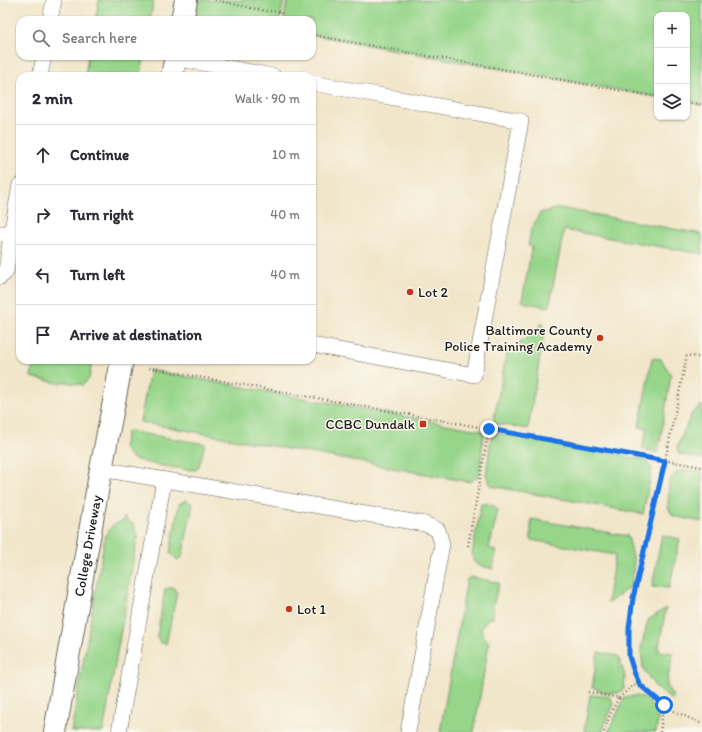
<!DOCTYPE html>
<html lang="en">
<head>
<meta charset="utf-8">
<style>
  :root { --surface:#fff; --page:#f2f2f3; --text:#2b2b33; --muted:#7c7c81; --line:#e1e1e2 }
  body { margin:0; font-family:Itim,sans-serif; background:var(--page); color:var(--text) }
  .controls { position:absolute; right:12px; top:12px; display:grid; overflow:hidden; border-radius:8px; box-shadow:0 1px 3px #0004 }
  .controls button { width:36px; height:36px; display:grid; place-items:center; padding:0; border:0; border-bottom:1px solid var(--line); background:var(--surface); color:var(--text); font:20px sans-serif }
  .stop { position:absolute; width:12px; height:12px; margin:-9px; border:3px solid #1a73e8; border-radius:50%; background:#fff }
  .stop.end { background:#1a73e8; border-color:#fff; box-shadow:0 1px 4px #0008 }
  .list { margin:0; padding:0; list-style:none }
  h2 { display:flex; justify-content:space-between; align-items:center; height:52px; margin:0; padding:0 16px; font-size:17px }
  h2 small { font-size:13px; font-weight:400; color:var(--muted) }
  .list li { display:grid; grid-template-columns:26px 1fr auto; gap:12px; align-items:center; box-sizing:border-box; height:60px; padding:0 16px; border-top:1px solid var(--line) }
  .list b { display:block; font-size:15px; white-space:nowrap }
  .list em { font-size:13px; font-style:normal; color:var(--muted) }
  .icon { flex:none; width:22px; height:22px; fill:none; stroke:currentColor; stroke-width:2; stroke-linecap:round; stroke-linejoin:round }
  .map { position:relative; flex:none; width:702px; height:732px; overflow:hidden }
  .search { position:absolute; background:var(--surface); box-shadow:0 1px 3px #0004; left:16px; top:16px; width:300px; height:44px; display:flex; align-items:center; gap:10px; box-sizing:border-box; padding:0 14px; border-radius:12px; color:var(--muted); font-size:15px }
  .panel { position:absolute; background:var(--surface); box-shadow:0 1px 3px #0004; left:16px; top:72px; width:300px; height:292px; border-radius:12px }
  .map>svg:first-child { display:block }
</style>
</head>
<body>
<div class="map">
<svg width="702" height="732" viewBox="0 0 702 732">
  <rect width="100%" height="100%" fill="#fbf7ec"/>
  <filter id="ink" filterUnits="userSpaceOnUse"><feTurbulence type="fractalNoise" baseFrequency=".025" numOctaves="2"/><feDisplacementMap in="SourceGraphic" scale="8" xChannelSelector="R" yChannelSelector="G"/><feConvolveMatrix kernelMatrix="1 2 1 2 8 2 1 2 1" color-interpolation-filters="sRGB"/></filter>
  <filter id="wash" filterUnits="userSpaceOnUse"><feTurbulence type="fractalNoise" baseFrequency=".012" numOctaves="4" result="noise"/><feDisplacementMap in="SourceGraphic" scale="16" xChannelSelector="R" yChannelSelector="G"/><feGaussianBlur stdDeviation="0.9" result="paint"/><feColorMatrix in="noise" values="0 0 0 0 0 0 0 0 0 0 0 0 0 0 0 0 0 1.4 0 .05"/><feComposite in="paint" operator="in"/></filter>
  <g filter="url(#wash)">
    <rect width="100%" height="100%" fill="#f1e6ca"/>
    <path fill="#96d58a" stroke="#597853" d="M 99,0 L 154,0 L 150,20 L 95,20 Z
      M 199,0 L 284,0 L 280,20 L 195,20 Z
      M 287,0 L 702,0 L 702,105 L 687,102 L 687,15 L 657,15 L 657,97 L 312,35 L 312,20 L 284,20 Z
      M 88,56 L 144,56 L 141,76 L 85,76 Z
      M 559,208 L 702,234 L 702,254 L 564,230 L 549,307 L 523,302 L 522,301 L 532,247 L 528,245 L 531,230 L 540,213 Z
      M 543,322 L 544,333 L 528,429 L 493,423 L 507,353 L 528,337 Z
      M 652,358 L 661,359 L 671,375 L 658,453 L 642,449 L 647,428 L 639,427 Z
      M 34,360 L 92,360 L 89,379 L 83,385 L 66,382 L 58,383 L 31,377 Z
      M 150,370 L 484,431 L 479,476 L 470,482 L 140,422 Z
      M 702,405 L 702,459 L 679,454 L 677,447 L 692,413 Z
      M 127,431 L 205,444 L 199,466 L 196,470 C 186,470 137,463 131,457 C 128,455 126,450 123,447 Z
      M 496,433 L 643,459 L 652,468 L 643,514 L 491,486 L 486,475 L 491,439 Z
      M 690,470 L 702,472 L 702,522 L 673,516 L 668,508 L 669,480 L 677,472 Z
      M 186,500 L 193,504 L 182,557 L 177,560 L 170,553 L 179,504 Z
      M 486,503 L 494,506 L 498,511 L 489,548 L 496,551 L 493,569 L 482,566 L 474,562 L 472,554 L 481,504 Z
      M 123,517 L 133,524 L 138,534 L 103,732 L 71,732 L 105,536 L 113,525 L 124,520 Z
      M 531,519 L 628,536 L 634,561 L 632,585 L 607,604 L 615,555 L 531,540 Z
      M 662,535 L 680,539 L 669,588 L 652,587 Z
      M 472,577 L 499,583 L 493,606 L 493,618 L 487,619 L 481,629 L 483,635 L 489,643 L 474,732 L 440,732 L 467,579 Z
      M 174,587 L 177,593 L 166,644 L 160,643 L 157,637 L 165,589 Z
      M 666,608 L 659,646 L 659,651 L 673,653 L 667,683 L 667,686 L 673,697 L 672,700 L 656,688 L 643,668 L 641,648 L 648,620 Z
      M 598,652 L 618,656 L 625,676 L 624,689 L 618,693 L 605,693 L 592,687 Z
      M 590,695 L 610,697 L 614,704 L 603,729 L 603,732 L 584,732 Z
      M 635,696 L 644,697 L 659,713 L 656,732 L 608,732 L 625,697 Z"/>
  </g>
  <g filter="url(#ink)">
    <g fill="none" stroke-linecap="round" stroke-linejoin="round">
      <g stroke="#676359" stroke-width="16">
        <path id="service" d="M 50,20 L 54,0
          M 175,58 L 273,76
          M 40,76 L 44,56
          M 312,83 L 521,121 L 474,375 L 312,345
          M 0,233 L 11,235 L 20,185
          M 0,277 L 6,272 L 11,235
          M 101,469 L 425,524 L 438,530 L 442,544 L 408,732
          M 119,732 L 164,480"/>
      </g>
      <g stroke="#676359" stroke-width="24">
        <g id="minor">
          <path d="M 182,20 L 186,0"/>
          <path d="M 172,76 L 176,56"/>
          <path id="s1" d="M 55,732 L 99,480 L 122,360"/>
        </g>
      </g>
      <path stroke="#676359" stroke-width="2.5" stroke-dasharray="1 3" stroke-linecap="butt" d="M 215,0 L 265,11 L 281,12 L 282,20
        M 312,35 L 657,97
        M 687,102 L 702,105
        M 702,358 L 687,355 L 665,461 L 633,598 L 629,628 L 629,658 L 634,672 L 641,685 L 656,699 L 674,711 L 702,724
        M 149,368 L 702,467
        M 468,546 L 489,429
        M 588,692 L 619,698 C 612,709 608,719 604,732
        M 619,698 L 638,681
        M 660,732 L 664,705"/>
      <use href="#service" stroke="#fff" stroke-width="15"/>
      <use href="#minor" stroke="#fff" stroke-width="22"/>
    </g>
  </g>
  <g fill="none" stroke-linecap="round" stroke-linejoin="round" filter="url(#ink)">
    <path stroke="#1a73e8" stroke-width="5" d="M 489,429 L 665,461 L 633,598 L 629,628 L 629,656 L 634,672 L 640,685 L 664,705"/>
  </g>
  <g fill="#c8321e" stroke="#fbf7ec" stroke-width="1.5">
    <circle cx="410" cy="292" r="4"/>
    <circle cx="600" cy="338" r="4"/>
    <rect x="419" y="420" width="8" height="8" rx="2"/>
    <circle cx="289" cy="609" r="4"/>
  </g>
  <g text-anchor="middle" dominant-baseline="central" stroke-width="3" stroke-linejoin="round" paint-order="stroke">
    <g font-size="14" fill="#1c1c1c" stroke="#fbf7ec" text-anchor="start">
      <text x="418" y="292">Lot 2</text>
      <text x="592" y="330" text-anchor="end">Baltimore County<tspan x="592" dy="16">Police Training Academy</tspan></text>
      <text x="415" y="424" text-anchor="end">CCBC Dundalk</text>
      <text x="297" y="609">Lot 1</text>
    </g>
    <g font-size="14" fill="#1c1c1c" stroke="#fbf7ec">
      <text stroke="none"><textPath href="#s1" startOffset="189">College Driveway</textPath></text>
    </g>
  </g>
</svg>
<div class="controls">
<button>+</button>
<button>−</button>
<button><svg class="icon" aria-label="layers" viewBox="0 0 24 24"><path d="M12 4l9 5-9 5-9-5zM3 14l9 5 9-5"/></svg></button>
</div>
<div class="stop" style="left:664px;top:705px"></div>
<div class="stop end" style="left:489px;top:429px"></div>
<div class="search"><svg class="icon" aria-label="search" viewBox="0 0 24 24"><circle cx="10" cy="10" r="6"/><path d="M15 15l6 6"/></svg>Search here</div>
<section class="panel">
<h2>2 min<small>Walk · 90 m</small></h2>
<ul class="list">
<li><svg class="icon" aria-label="ahead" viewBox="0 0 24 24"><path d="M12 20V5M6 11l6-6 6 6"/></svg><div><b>Continue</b></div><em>10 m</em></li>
<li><svg class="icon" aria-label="right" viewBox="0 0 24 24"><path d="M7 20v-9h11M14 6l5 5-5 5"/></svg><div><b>Turn right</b></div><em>40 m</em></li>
<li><svg class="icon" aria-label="left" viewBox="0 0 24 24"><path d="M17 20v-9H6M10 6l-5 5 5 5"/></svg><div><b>Turn left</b></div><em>40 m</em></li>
<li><svg class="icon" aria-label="arrive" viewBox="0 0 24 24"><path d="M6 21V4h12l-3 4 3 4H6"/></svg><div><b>Arrive at destination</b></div></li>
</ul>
</section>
</div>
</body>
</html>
